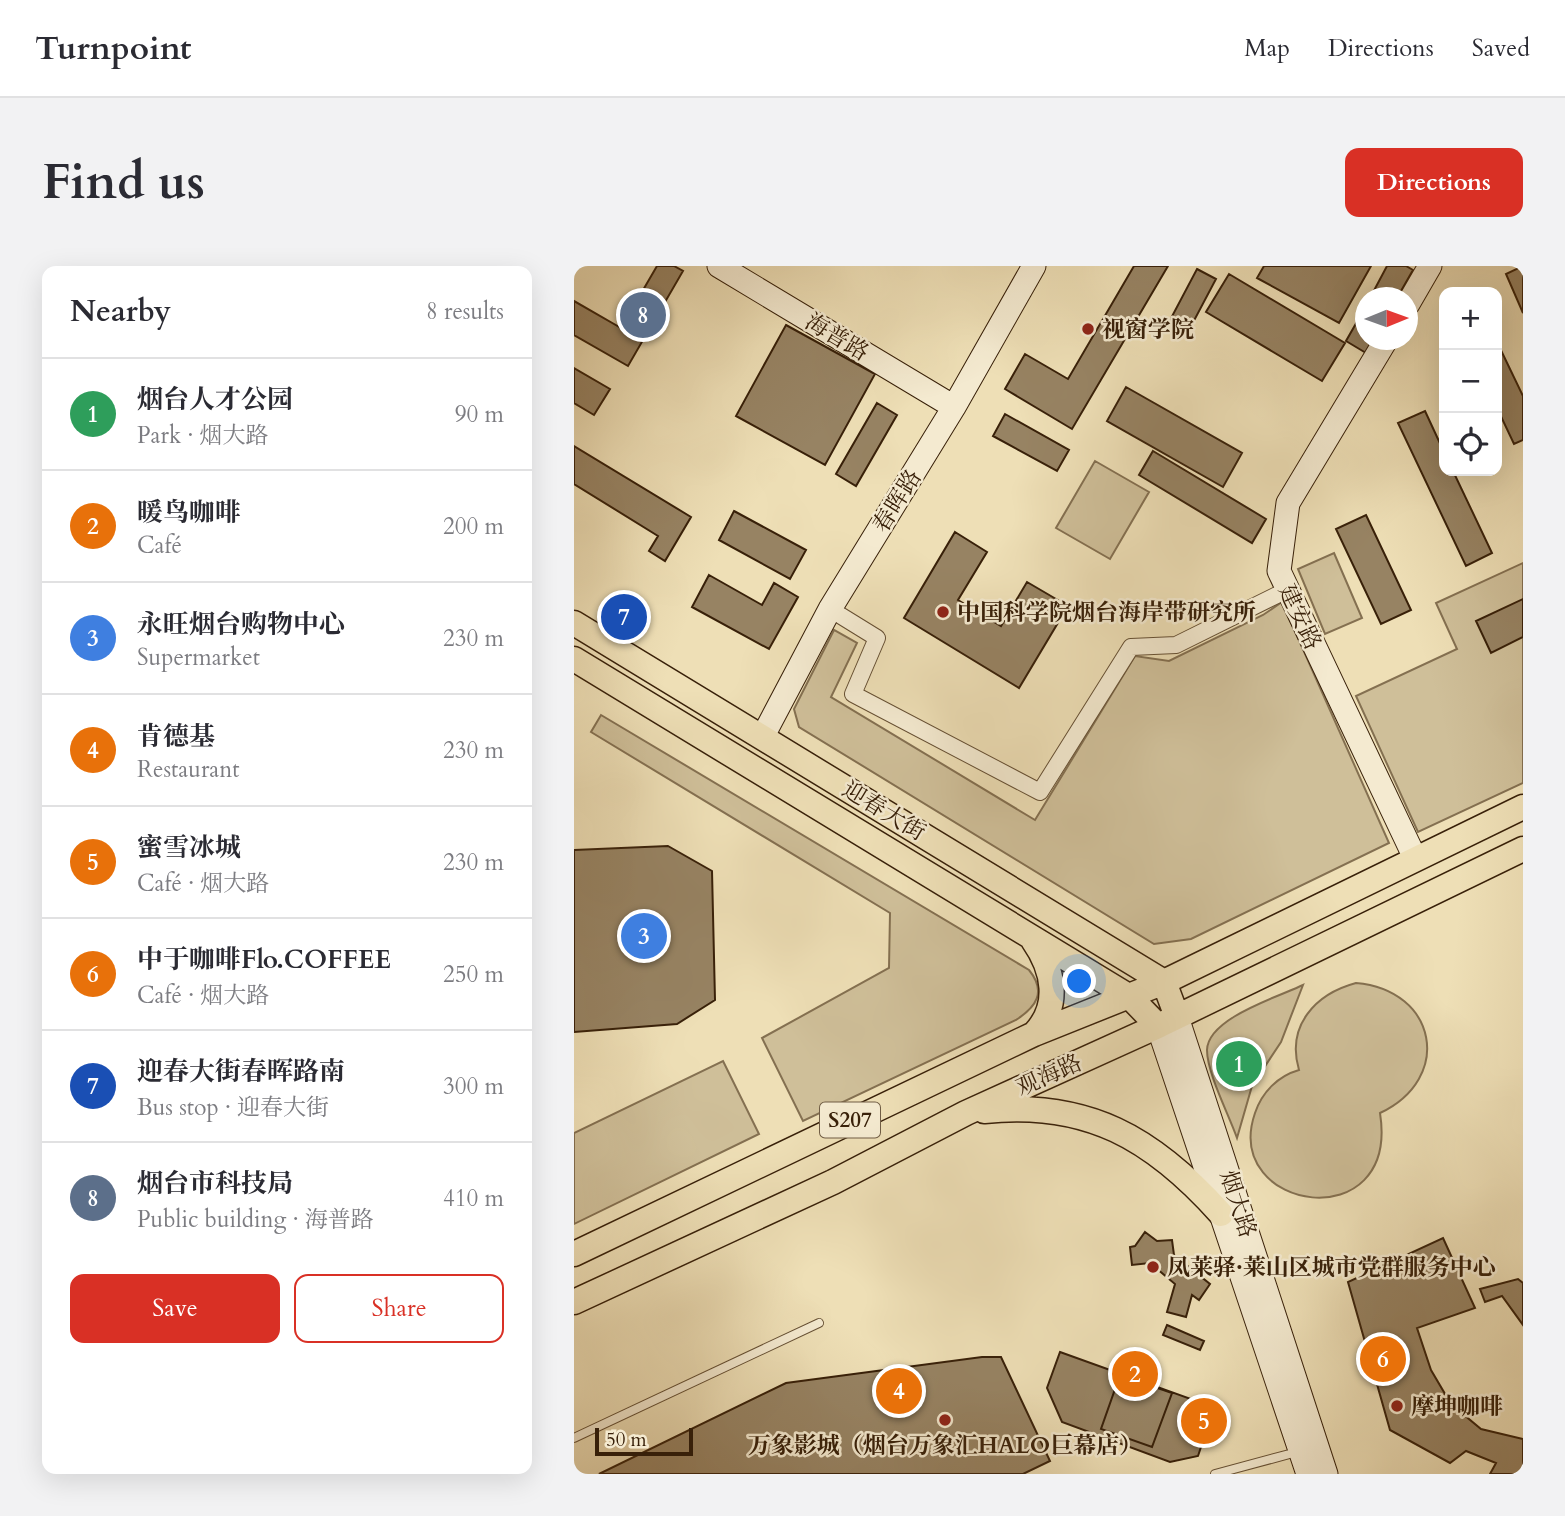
<!DOCTYPE html>
<html lang="en">
<head>
<meta charset="utf-8">
<style>
  :root { --surface:#fff; --page:#f2f2f3; --text:#2b2b33; --muted:#7c7c81; --line:#e1e1e2; --accent:#d93025 }
  body { margin:0; font-family:Cardo,"Noto Serif SC",serif; background:var(--page); color:var(--text) }
  .controls { position:absolute; right:21px; top:21px; display:grid; overflow:hidden; border-radius:14px; box-shadow:0 7px 28px #0002 }
  .controls button { width:63px; height:63px; display:grid; place-items:center; padding:0; border:0; border-bottom:2px solid var(--line); background:var(--surface); color:var(--text); font:35px sans-serif }
  .compass { position:absolute; left:781px; top:21px; width:63px; height:63px; border-radius:50%; background:var(--surface); box-shadow:0 7px 28px #0002; rotate:89deg }
  .scale { position:absolute; left:21px; bottom:18px; width:98px; box-sizing:border-box; padding-left:7px; border:4px solid #382009; border-top:0; font-size:19px; line-height:24px; white-space:nowrap; color:#382009; -webkit-text-stroke:5px #f4ead0; paint-order:stroke }
  .you { position:absolute; left:506px; top:716px; width:24px; height:24px; margin:-18px; border:5px solid #fff; border-radius:50%; background:#1a73e8; box-shadow:0 0 0 10px #1a73e833 }
  .badge { display:grid; place-items:center; width:46px; height:46px; border-radius:50%; background:var(--accent); color:#fff; font-size:23px; font-weight:700 }
  .pin { position:absolute; translate:-50% -50%; border:4px solid #fff; box-shadow:0 2px 7px #0006 }
  .list { margin:0; padding:0; list-style:none }
  h2 { display:flex; justify-content:space-between; align-items:center; height:91px; margin:0; padding:0 28px; font-size:30px }
  h2 small { font-size:23px; font-weight:400; color:var(--muted) }
  .list li { display:grid; grid-template-columns:46px 1fr auto; gap:21px; align-items:center; box-sizing:border-box; height:112px; padding:0 28px; border-top:2px solid var(--line) }
  .list b { display:block; font-size:26px; white-space:nowrap }
  .list p { margin:0; font-size:23px; white-space:nowrap; color:var(--muted) }
  .list em { font-size:23px; font-style:normal; color:var(--muted) }
  .actions { display:flex; gap:14px; padding:21px 28px }
  .actions a { flex:1; padding:16px 0; border:2px solid var(--accent); border-radius:14px; text-align:center; font-size:24px; color:var(--accent) }
  .actions .main { background:var(--accent); color:#fff }
  .icon { flex:none; width:38px; height:38px; fill:none; stroke:currentColor; stroke-width:2; stroke-linecap:round; stroke-linejoin:round }
  .map { position:relative; flex:none; width:949px; height:1208px; overflow:hidden; border-radius:14px }
  header { display:flex; align-items:center; gap:42px; box-sizing:border-box; height:98px; padding:0 35px; background:var(--surface); border-bottom:2px solid var(--line) }
  header strong { font-size:33px }
  nav { display:flex; gap:38px; margin-inline-start:auto; font-size:24px }
  .intro { display:flex; align-items:center; justify-content:space-between; box-sizing:border-box; height:168px; padding:0 42px }
  h1 { margin:0; font-size:49px }
  .button { padding:18px 32px; border-radius:14px; background:var(--accent); color:#fff; font-size:24px; font-weight:700 }
  main { display:flex; gap:42px; padding:0 42px }
  aside { flex:1; background:var(--surface); border-radius:14px; box-shadow:0 7px 28px #0002 }
  .map>svg:first-child { display:block }
</style>
</head>
<body>
<header>
<strong>Turnpoint</strong>
<nav><a>Map</a><a>Directions</a><a>Saved</a></nav>
</header>
<div class="intro"><h1>Find us</h1><a class="button">Directions</a></div>
<main>
<aside>
<h2>Nearby<small>8 results</small></h2>
<ul class="list">
<li><span class="badge" style="background:#2e9e5b">1</span><div><b>烟台人才公园</b><p>Park · 烟大路</p></div><em>90 m</em></li>
<li><span class="badge" style="background:#e8710a">2</span><div><b>暖鸟咖啡</b><p>Café</p></div><em>200 m</em></li>
<li><span class="badge" style="background:#3f7fe0">3</span><div><b>永旺烟台购物中心</b><p>Supermarket</p></div><em>230 m</em></li>
<li><span class="badge" style="background:#e8710a">4</span><div><b>肯德基</b><p>Restaurant</p></div><em>230 m</em></li>
<li><span class="badge" style="background:#e8710a">5</span><div><b>蜜雪冰城</b><p>Café · 烟大路</p></div><em>230 m</em></li>
<li><span class="badge" style="background:#e8710a">6</span><div><b>中于咖啡Flo.COFFEE</b><p>Café · 烟大路</p></div><em>250 m</em></li>
<li><span class="badge" style="background:#1a4fb4">7</span><div><b>迎春大街春晖路南</b><p>Bus stop · 迎春大街</p></div><em>300 m</em></li>
<li><span class="badge" style="background:#5c6f8a">8</span><div><b>烟台市科技局</b><p>Public building · 海普路</p></div><em>410 m</em></li>
</ul>
<div class="actions"><a class="main">Save</a><a>Share</a></div>
</aside>
<div class="map">
<svg width="949" height="1208" viewBox="0 0 949 1208">
  <rect width="100%" height="100%" fill="#eedfb6"/>
  <filter id="stains"><feTurbulence type="fractalNoise" baseFrequency=".00286" numOctaves="4"/><feColorMatrix values="0 0 0 0 .2 0 0 0 0 .09 0 0 0 0 .02 0 0 0 .5 -.17"/></filter>
  <radialGradient id="worn" r=".72"><stop offset=".6" stop-color="#630" stop-opacity="0"/><stop offset="1" stop-color="#630" stop-opacity=".3"/></radialGradient>
  <path fill="#cfbf99" stroke="#847051" stroke-width="2" d="M 521,195 L 575,226 L 536,293 L 482,262 Z
    M 760,287 L 788,352 L 751,368 L 724,303 Z
    M 949,297 L 949,517 L 844,566 L 782,430 L 883,383 L 862,337 Z
    M 708,336 L 815,577 L 617,673 L 580,678 L 225,461 L 220,443 L 260,364 L 283,377 L 257,431 L 461,554 L 561,390 L 595,395 L 689,349 Z
    M 27,449 L 455,704 C 473,726 462,741 442,754 L 229,855 L 188,772 L 315,702 L 316,647 L 17,466 Z
    M 782,717 C 863,724 880,812 806,847 C 826,973 647,946 681,847 C 688,826 704,810 725,804 C 712,760 741,728 782,717 Z
    M 729,719 L 707,776 L 678,820 L 663,872 C 655,849 633,807 633,784 C 634,752 704,731 729,719 Z
    M 149,795 L 185,868 L 0,958 L 0,867 Z"/>
  <path fill="#978363" stroke="#382009" stroke-width="2" d="M 83,0 L 100,0 L 109,5 L 54,100 L 0,69 L 0,35 L 47,62 Z
    M 560,0 L 594,0 L 498,163 L 431,123 L 451,88 L 494,113 Z
    M 690,0 L 797,0 L 765,57 L 683,12 Z
    M 813,0 L 832,0 L 839,4 L 823,32 L 796,32 Z
    M 949,0 L 949,47 L 932,8 Z
    M 623,3 L 642,13 L 614,66 L 595,56 Z
    M 655,8 L 771,77 L 748,115 L 632,46 Z
    M 792,40 L 792,74 L 800,74 L 792,87 L 772,75 Z
    M 212,59 L 301,108 L 251,199 L 162,150 Z
    M 923,76 L 949,130 L 949,174 L 940,178 L 923,142 Z
    M 0,102 L 36,123 L 20,149 L 0,137 Z
    M 552,121 L 668,187 L 649,221 L 533,155 Z
    M 303,137 L 323,149 L 282,220 L 262,208 Z
    M 851,145 L 870,186 L 870,205 L 879,205 L 918,287 L 892,300 L 824,157 Z
    M 431,148 L 495,184 L 483,205 L 419,170 Z
    M 0,180 L 117,251 L 91,295 L 75,285 L 84,270 L 0,218 Z
    M 579,185 L 692,253 L 678,277 L 565,209 Z
    M 160,245 L 232,284 L 216,313 L 145,274 Z
    M 792,249 L 837,344 L 807,358 L 762,263 Z
    M 381,266 L 413,286 L 384,334 L 427,360 L 453,316 L 494,340 L 445,422 L 330,352 Z
    M 135,309 L 188,339 L 200,317 L 224,331 L 195,383 L 118,341 Z
    M 949,333 L 949,371 L 917,387 L 902,355 Z
    M 94,580 L 138,605 L 141,734 L 103,758 L 0,766 L 0,584 Z
    M 571,966 L 583,975 L 598,974 L 600,989 L 636,1018 L 625,1034 L 618,1029 L 612,1051 L 593,1046 L 601,1018 L 576,997 L 558,999 L 556,981 L 561,980 Z
    M 869,972 L 901,1042 L 843,1062 L 857,1104 L 877,1138 L 907,1163 L 949,1173 L 949,1208 L 916,1208 L 922,1197 L 892,1185 L 876,1197 L 816,1164 L 774,1016 Z
    M 944,1013 L 949,1017 L 949,1059 L 928,1030 L 911,1036 L 906,1023 Z
    M 593,1059 L 630,1075 L 626,1084 L 589,1069 Z
    M 486,1086 L 617,1133 L 636,1154 L 624,1190 L 596,1196 L 488,1156 L 473,1122 Z
    M 408,1091 L 427,1091 L 476,1195 L 449,1208 L 25,1208 L 212,1117 Z
    M 546,1109 L 598,1127 L 578,1181 L 527,1163 Z"/>
  <g fill="none" stroke-linecap="round" stroke-linejoin="round">
    <g stroke="#665034" stroke-width="10">
      <path id="lane" d="M 0,1172 L 245,1057
        M 641,1208 L 723,1186"/>
    </g>
    <g stroke="#665034" stroke-width="18">
      <path id="street" d="M 256,343 L 303,372 L 279,428 L 466,526 L 557,381 L 602,379 L 713,324"/>
    </g>
    <g stroke="#382009" stroke-width="25">
      <path id="secondary" d="M 145,0 L 380,141
        M 834,38 L 856,0
        M 812,74 L 714,237 L 705,305 L 841,592
        M 189,470 L 256,343 L 380,141 L 460,0
        M 602,748 L 752,1208
        M 584,760 L 734,1208"/>
    </g>
    <g stroke="#382009" stroke-width="27">
      <path id="primary" d="M 0,357 L 590,716 L 602,748
        M 0,393 L 556,731 L 584,760
        M 459,674 C 480,704 487,740 460,768
        M 410,845 C 513,834 579,872 647,948
        M 0,988 L 460,768 L 590,716 L 949,541
        M 0,1036 L 259,916 L 392,847 L 584,760 L 949,583"/>
    </g>
    <use href="#lane" stroke="#f4ead0" stroke-width="8"/>
    <use href="#street" stroke="#f4ead0" stroke-width="16"/>
    <use href="#secondary" stroke="#f4ead0" stroke-width="23"/>
    <use href="#primary" stroke="#eedfb6" stroke-width="24"/>
  </g>
  <g fill="#8f2418" stroke="#f4ead0" stroke-width="2.5">
    <circle cx="514" cy="63" r="7"/>
    <circle cx="369" cy="346" r="7"/>
    <circle cx="579" cy="1001" r="7"/>
    <circle cx="823" cy="1140" r="7"/>
    <circle cx="371" cy="1154" r="7"/>
  </g>
  <g text-anchor="middle" dominant-baseline="central" stroke-width="5" stroke-linejoin="round" paint-order="stroke">
    <rect fill="#f4ead0" stroke="#705d45" stroke-width="2" x="246" y="836.5" width="60" height="35" rx="5"/>
    <g font-size="21" font-weight="bold" fill="#382009">
      <text x="276" y="854">S207</text>
    </g>
    <g font-size="23" font-weight="bold" fill="#382009" stroke="#f4ead0" text-anchor="start">
      <text x="528" y="63">视窗学院</text>
      <text x="383" y="346">中国科学院烟台海岸带研究所</text>
      <text x="593" y="1001">凤莱驿·莱山区城市党群服务中心</text>
      <text x="837" y="1140">摩坤咖啡</text>
      <text x="371" y="1179" text-anchor="middle">万象影城（烟台万象汇HALO巨幕店）</text>
    </g>
    <g font-size="23" fill="#382009" stroke="#f4ead0">
      <text transform="translate(263 71) rotate(31)">海普路</text>
      <text transform="translate(323 235) rotate(-58)">春晖路</text>
      <text transform="translate(726 351) rotate(65)">建安路</text>
      <text transform="translate(310 545) rotate(31)">迎春大街</text>
      <text transform="translate(475 809) rotate(-24)">观海路</text>
      <text transform="translate(664 938) rotate(72)">烟大路</text>
    </g>
  </g>
  <rect width="100%" height="100%" filter="url(#stains)"/>
  <rect width="100%" height="100%" fill="url(#worn)"/>
</svg>
<div class="controls">
<button>+</button>
<button>−</button>
<button><svg class="icon" aria-label="locate" viewBox="0 0 24 24"><circle cx="12" cy="12" r="6"/><path d="M12 2v4M12 18v4M2 12h4M18 12h4"/></svg></button>
</div>
<svg class="compass" viewBox="-18 -18 36 36"><path d="M0-13l5 13h-10z" fill="#e53935"/><path d="M0 13l5-13h-10z" fill="#7c7c81"/></svg>
<div class="scale">50 m</div>
<div class="you"></div>
<div class="pin badge" style="left:665px;top:798px;background:#2e9e5b">1</div>
<div class="pin badge" style="left:561px;top:1108px;background:#e8710a">2</div>
<div class="pin badge" style="left:70px;top:670px;background:#3f7fe0">3</div>
<div class="pin badge" style="left:325px;top:1125px;background:#e8710a">4</div>
<div class="pin badge" style="left:630px;top:1155px;background:#e8710a">5</div>
<div class="pin badge" style="left:809px;top:1093px;background:#e8710a">6</div>
<div class="pin badge" style="left:50px;top:351px;background:#1a4fb4">7</div>
<div class="pin badge" style="left:69px;top:49px;background:#5c6f8a">8</div>
</div>
</main>
</body>
</html>
